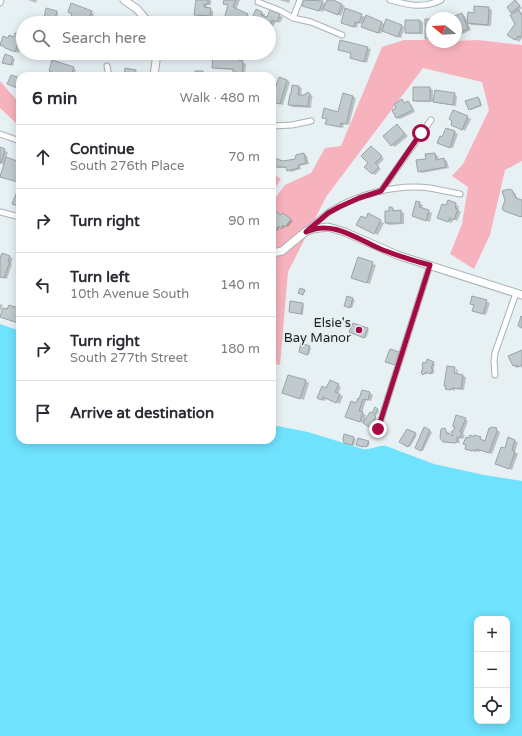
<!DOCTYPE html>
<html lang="en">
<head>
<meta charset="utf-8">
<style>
  :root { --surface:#fff; --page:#f2f2f3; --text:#2b2b33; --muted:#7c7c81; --line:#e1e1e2 }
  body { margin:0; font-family:"Varela Round",sans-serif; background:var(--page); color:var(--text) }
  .controls { position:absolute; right:12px; bottom:12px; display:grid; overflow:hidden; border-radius:8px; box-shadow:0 2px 10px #0003 }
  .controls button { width:36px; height:36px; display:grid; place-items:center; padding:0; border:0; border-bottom:1px solid var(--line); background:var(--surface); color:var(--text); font:20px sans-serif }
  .compass { position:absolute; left:426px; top:12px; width:36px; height:36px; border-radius:50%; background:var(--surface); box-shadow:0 2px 10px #0003; rotate:288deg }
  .stop { position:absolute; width:12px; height:12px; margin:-9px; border:3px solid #a40b45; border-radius:50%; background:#fff }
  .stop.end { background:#a40b45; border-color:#fff; box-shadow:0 1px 4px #0008 }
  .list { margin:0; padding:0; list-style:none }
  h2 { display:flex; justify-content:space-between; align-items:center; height:52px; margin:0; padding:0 16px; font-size:17px }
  h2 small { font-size:13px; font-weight:400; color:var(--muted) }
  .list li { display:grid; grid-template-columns:26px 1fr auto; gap:12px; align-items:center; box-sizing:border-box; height:64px; padding:0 16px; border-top:1px solid var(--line) }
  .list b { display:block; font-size:15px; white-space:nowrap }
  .list p { margin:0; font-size:13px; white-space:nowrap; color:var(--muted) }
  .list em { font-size:13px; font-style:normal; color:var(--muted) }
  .icon { flex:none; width:22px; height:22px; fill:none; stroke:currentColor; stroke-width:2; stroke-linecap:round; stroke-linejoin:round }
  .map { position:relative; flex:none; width:522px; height:736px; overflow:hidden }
  .search { position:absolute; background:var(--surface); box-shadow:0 2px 10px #0003; left:16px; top:16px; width:260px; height:44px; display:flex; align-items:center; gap:10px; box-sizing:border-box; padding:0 14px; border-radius:22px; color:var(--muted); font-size:15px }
  .panel { position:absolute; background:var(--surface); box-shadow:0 2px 10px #0003; left:16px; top:72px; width:260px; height:372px; border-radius:12px }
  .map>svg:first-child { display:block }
</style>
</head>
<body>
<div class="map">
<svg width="522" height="736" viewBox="0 0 522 736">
  <rect width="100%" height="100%" fill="#e7f1f4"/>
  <path fill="#f6b3bd" d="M 404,40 L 432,40 L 432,42 L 478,40 L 522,45 L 522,161 L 505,170 L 490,235 L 474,269 L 450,254 L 462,224 L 468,187 L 452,176 L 463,164 L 489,110 L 482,82 L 423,68 L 326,197 L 288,272 L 280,365 L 272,363 L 272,202 L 285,185 L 311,173 L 325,148 L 341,146 L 382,47 Z
    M 0,81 L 20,104 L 20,127 L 0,108 Z
    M 272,173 L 281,179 L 272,193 Z"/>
  <path fill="#6fe2fe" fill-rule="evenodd" d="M 0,324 L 20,331 L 20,440 L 272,440 L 272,425 L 308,432 L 363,449 C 372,450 378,445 386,446 L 434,464 L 484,475 L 522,481 L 522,736 L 0,736 ZM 477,619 L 507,619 L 507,721 L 477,721 Z"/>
  <path fill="#0003" d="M 28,0 L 37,0 L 36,3 Z
    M 197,0 L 211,0 L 211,5 L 207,5 L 207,9 L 213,11 L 213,17 L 198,16 L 195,14 Z
    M 225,0 L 240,0 L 236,10 L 251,17 L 249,23 L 237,23 L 229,5 L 224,3 Z
    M 279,0 L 290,0 L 289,3 Z
    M 305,0 L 317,0 L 326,4 L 328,0 L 330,0 L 345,6 L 341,16 L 324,8 L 323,12 L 306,7 L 303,5 Z
    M 516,1 L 522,8 L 518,11 L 522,13 L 522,38 L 519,42 L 508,35 L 516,24 L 514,14 L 508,7 Z
    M 489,8 L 492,10 L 491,26 L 471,25 L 468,23 Z
    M 346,10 L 385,24 L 402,26 L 405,27 L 401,38 L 382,31 L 381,34 L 365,28 L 363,24 L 358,23 L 357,28 L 345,24 Z
    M 270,11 L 283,17 L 280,23 L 276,21 L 273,27 L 269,25 L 269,23 L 252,23 L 262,13 L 265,14 L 264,17 L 267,19 Z
    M 57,12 L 58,13 L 56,23 L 44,23 Z
    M 91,12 L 94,14 L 91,23 L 84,23 Z
    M 461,14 L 465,16 L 471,30 L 456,37 L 456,18 L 453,18 Z
    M 420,21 L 423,22 L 423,34 L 409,34 L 406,32 Z
    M 16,34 L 23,37 L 23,45 L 21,44 L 19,53 L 9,50 L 9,39 L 14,38 Z
    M 367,48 L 371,49 L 367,63 L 355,59 L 351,58 L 352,54 L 339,49 Z
    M 31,53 L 51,53 L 49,59 Z
    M 6,56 L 15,59 L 13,66 L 5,63 Z
    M 214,56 L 238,58 L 241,60 L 241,62 L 246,64 L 245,74 L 247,74 L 247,76 L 243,76 L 243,74 L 237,73 L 234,70 L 216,69 L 213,67 Z
    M 73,68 L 76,70 L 74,76 L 63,76 L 50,71 Z
    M 135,71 L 138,73 L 138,76 L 125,76 Z
    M 203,72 L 206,74 L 206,76 L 196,76 Z
    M 287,80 L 290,82 L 283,105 L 272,102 L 272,90 L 275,91 Z
    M 299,87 L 302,88 L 301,96 L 308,93 L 313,97 L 312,98 L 311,108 L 292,107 L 289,105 Z
    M 430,88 L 433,90 L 433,102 L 418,102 L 414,100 Z
    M 454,94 L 457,96 L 456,106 L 438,103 L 435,101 Z
    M 352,96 L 356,98 L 349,125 L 344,124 L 343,128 L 330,125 L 327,119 L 323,117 L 339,113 Z
    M 478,98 L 480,99 L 482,106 L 471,110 L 469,109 Z
    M 402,100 L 406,104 L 408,102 L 411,104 L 415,112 L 400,119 L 397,118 L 393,110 L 397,108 Z
    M 467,117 L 471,119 L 465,131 L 452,125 Z
    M 397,125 L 408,136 L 395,147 L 392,145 Z
    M 455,132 L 458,134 L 453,148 L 441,144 L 443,138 Z
    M 0,149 L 8,152 L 6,158 L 20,163 L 20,182 L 3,177 L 5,165 L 0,163 Z
    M 374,149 L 384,159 L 377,166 L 381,169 L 375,175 L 372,173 L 369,163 Z
    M 304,154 L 307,156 L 309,164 L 300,166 L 301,169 L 291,172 L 287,168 L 278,168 L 275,166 L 275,164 L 272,163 L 272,155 L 276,160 L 283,162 L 296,159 Z
    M 435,154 L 438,156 L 439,160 L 444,159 L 447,161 L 449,168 L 422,173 L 419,171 Z
    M 512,191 L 515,193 L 518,200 L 522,201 L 522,217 L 505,211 Z
    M 417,202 L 423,205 L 422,209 L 432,213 L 430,222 L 413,216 Z
    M 448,202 L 459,206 L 458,210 L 461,212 L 457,221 L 453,219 L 452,223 L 441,219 Z
    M 392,208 L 395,210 L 395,211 L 400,211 L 404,213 L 404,224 L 389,225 L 386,223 Z
    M 272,211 L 282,216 L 285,215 L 293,221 L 288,227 L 285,226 L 283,229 L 280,226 L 278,231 L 274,228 L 272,230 Z
    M 368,215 L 384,223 L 378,235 L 358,225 L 366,219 Z
    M 9,257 L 13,258 L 11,263 L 12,264 L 7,279 L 0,277 L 0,261 Z
    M 358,259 L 376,265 L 370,284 L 356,279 Z
    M 347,297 L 355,300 L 352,308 L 347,307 Z
    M 473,297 L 490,303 L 486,315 L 476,312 L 475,306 L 471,304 Z
    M 0,304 L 3,305 L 0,312 Z
    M 302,304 L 304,305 L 303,315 L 290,312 Z
    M 20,306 L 20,324 L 1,317 L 8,311 L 19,309 Z
    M 353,324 L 369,330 L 366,338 L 352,333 Z
    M 309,347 L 311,348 L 309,355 L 302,353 Z
    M 522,351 L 522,368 L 520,366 L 517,368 L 514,366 Z
    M 399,353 L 400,354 L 397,365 L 388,362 Z
    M 433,363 L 435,364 L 433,370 L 435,371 L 433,374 L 428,372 L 426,375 L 423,373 Z
    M 456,369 L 458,370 L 457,374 L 466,377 L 464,390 L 455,389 L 455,391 L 446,388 L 452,377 L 454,378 Z
    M 306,381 L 309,383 L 304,400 L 284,393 Z
    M 338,385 L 341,387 L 338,394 L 343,396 L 340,404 L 326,398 L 325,401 L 321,400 L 327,389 Z
    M 370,393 L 373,395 L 371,401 L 366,400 L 362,413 L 366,415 L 364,422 L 376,409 L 379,411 L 375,417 L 377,418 L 371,428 L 363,423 L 349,418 L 358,400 Z
    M 272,400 L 275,402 L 273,409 L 272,408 Z
    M 465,419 L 468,421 L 463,434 L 465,435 L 463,439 L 459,438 L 460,443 L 447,443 L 443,441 L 444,429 L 452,436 L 456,436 Z
    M 492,428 L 499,431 L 500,433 L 492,454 L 481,450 L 480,452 L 476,451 L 475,452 L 470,450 L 469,439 L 475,438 L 475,437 L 486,442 Z
    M 425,429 L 432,432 L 423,451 L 416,448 Z
    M 407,430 L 417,435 L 410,447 L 401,441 Z
    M 345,435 L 356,439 L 354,446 L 347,443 Z
    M 515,441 L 518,442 L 515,452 L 518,454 L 512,470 L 499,465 L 505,450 Z
    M 368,442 L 370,443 L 368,447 L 359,445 Z"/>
  <path fill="#c1cbce" stroke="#9aa4a7" d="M 196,0 L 208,0 L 208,4 L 204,4 L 204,7 L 211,8 L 210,16 L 194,15 Z
    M 224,0 L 236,0 L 233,7 L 248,14 L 246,23 L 236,23 L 224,19 L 228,5 L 223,4 Z
    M 304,0 L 323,1 L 319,11 L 302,6 Z
    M 327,0 L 333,0 L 342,4 L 338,15 L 323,9 Z
    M 515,0 L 520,6 L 511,13 L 507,7 Z
    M 71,3 L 92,11 L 87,23 L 83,23 L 70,18 L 72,14 L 68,12 Z
    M 474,6 L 489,7 L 488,25 L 467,23 L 468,12 L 474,13 Z
    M 46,8 L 57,11 L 54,23 L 43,23 Z
    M 345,8 L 362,14 L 359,23 L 355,22 L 354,27 L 341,23 Z
    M 256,9 L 262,12 L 261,15 L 267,17 L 270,10 L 280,14 L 277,22 L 272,20 L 270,26 L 269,23 L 262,23 L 258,21 L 258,23 L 250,23 Z
    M 519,10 L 522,16 L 522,36 L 520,37 L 518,36 L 515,40 L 507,35 L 515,24 L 510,15 Z
    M 462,13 L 468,29 L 456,34 L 456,18 L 452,17 Z
    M 366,15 L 382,22 L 378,33 L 361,27 Z
    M 103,17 L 111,19 L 110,23 L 101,23 Z
    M 386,19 L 402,25 L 398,37 L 382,31 Z
    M 425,19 L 432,19 L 432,39 L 425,39 Z
    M 405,20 L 420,20 L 420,33 L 405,33 Z
    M 15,33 L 23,35 L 21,44 L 18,43 L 15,52 L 5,48 L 5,47 L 0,45 L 3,36 L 8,38 L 9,35 L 14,37 Z
    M 340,40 L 368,47 L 364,62 L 350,58 L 351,53 L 338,50 Z
    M 31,53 L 48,53 L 46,58 Z
    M 5,54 L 13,57 L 11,65 L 2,63 Z
    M 213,54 L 238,57 L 238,60 L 243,61 L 242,73 L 233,72 L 233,69 L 212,68 Z
    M 52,60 L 74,67 L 71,76 L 63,76 L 49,71 Z
    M 125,68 L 136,70 L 135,76 L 124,76 Z
    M 195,71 L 203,71 L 203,76 L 195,76 Z
    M 242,73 L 247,73 L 247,76 L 242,76 Z
    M 11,75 L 20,78 L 20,89 L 7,84 Z
    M 279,77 L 287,80 L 280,104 L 272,102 L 272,88 L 275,89 Z
    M 292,85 L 299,86 L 298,95 L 304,95 L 308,92 L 311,95 L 309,97 L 308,106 L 288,105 L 290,94 L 291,94 Z
    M 413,87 L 430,87 L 430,101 L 413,101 Z
    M 435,90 L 455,93 L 453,105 L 433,102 Z
    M 343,93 L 353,96 L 346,124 L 341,123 L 340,127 L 325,124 L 327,119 L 322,118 L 324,108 L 338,112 Z
    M 478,97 L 481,105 L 469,110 L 465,101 Z
    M 402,99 L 404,103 L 408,101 L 413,110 L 396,118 L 392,110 L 396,108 L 394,104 Z
    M 453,110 L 468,116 L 462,130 L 451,125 L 452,121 L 449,119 Z
    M 397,124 L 405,134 L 391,146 L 383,136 Z
    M 446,128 L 455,131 L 450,148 L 437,143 L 440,136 L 442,137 Z
    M 371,146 L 382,156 L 375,163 L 379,167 L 372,174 L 364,167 L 368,163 L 361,156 Z
    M 0,147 L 5,149 L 1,163 L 0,163 Z
    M 304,153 L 306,163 L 298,165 L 299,168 L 287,171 L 286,167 L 273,167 L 274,164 L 272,164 L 272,155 L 274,158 L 283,161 L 295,159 L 296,155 Z
    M 435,153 L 436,160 L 444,158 L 446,167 L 418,172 L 416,160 L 426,159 L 425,154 Z
    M 6,157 L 20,162 L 20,174 L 18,182 L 0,177 Z
    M 20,184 L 20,205 L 18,206 L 12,204 Z
    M 509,189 L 512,190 L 516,198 L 522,200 L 522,216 L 521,217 L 504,211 L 502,209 L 505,200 L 502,191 Z
    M 448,200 L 456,203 L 455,208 L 458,209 L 454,220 L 450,218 L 448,222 L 437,218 L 442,204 L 446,205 Z
    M 416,201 L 420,202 L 419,207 L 429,210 L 426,221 L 412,216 Z
    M 389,207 L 392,207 L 393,211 L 401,210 L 401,223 L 385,223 L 385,211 L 389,211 Z
    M 272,209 L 281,215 L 283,213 L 291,219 L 285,227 L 283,225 L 281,229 L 278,226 L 276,231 L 272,229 Z
    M 368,213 L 381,220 L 374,234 L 356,225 L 361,216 L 366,218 Z
    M 2,253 L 10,256 L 8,261 L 10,261 L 4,278 L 0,277 L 0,258 Z
    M 358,257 L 373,262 L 367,283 L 351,278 Z
    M 300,288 L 305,290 L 303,295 L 298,293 Z
    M 347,296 L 353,298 L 350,308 L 344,306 Z
    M 472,296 L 487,300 L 483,314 L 472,311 L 474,305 L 470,304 Z
    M 290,301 L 303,303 L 301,314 L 289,312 Z
    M 20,304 L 20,317 L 18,323 L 0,317 L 3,308 L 7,309 L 9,305 L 18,308 Z
    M 521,316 L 522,317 L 522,328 L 518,326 Z
    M 353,323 L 368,328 L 364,338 L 349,332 Z
    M 301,343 L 310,346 L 307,355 L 299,352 Z
    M 390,349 L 399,352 L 395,365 L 385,362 Z
    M 522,350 L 522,365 L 518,367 L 517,365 L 513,366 L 508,356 Z
    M 427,359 L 434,362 L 431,368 L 433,369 L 431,374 L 426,372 L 423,375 L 421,373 L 423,367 L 422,366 L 423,362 L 426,363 Z
    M 447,366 L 455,367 L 454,373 L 463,375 L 461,389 L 452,388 L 451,390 L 445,389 L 446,386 L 444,386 Z
    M 288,375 L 306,380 L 300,399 L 282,393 Z
    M 330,380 L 339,384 L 335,392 L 340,394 L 336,403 L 323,397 L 321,400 L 317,398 L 322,386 L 326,388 Z
    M 362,390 L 370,392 L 368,400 L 363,399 L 359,411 L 363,412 L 360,422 L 345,417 L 351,401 L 356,403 L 358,398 L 359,399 Z
    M 375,407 L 378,409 L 374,415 L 376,417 L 369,427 L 363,423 L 370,412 L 372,413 Z
    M 456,415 L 466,418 L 460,432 L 462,432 L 460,438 L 457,437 L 457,441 L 456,443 L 443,442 L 440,438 L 441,429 L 445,428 L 447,434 L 449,433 L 452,436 L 453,435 L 451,432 L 454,430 L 455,427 L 453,427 L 453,425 Z
    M 424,427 L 430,430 L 421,451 L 415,448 Z
    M 491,427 L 497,428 L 496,430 L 497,431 L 489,453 L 477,449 L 477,451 L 473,450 L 472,451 L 465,449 L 466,445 L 463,444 L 466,437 L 469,438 L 470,435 L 474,437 L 474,435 L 481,437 L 480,439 L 485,441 L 489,428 L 490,429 Z
    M 407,429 L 416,433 L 408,447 L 399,442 Z
    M 344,434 L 354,437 L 352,445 L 344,443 L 343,439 Z
    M 508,437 L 515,440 L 512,450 L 515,452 L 509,469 L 495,464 L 501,447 L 505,448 Z
    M 358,438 L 369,441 L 366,447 L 363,446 L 363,447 L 356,445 Z"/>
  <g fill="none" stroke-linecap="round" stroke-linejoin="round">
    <g stroke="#a8b2b5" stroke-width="7">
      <path id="street" d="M 390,0 C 408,5 423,9 441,0
        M 258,2 L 281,11 L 293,18 L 311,22 L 342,35
        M 0,3 L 1,0
        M 293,18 L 300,0
        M 107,66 L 109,76
        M 272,126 L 292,125 L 311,121
        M 0,134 L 20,141
        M 381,191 L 431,120
        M 0,212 L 20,217
        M 308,230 C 315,224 322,217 329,212 C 358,194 396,184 430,188 C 440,190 450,192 460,194
        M 495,375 L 494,361 L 495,353 L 516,293
        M 378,429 L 430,265"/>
    </g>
    <g stroke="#a8b2b5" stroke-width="9">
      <path id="secondary" d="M 124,0 L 137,9 L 149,23
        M 154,76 L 157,53
        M 272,253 L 282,251 L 305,232 L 312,229 L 328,227 L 345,232 L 397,255 L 522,295"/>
    </g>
    <use href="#street" stroke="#fff" stroke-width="5"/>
    <use href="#secondary" stroke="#fff" stroke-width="7"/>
  </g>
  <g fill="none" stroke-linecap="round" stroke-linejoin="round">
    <path stroke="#a40b45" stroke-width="5" d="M 378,429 L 430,265 C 414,261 399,256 383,250 C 358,240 333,219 306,232 L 328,213 L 339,207 L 359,198 L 381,191 L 421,133"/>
  </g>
  <circle fill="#a40b45" stroke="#e7f1f4" stroke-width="1.5" cx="359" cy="330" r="4"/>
  <g text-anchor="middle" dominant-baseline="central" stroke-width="3" stroke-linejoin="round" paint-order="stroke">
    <g font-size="13" fill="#1d2122" stroke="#e7f1f4" text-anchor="end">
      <text x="351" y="323">Elsie's<tspan x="351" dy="15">Bay Manor</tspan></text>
    </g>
  </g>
</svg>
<div class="controls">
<button>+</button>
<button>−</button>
<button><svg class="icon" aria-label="locate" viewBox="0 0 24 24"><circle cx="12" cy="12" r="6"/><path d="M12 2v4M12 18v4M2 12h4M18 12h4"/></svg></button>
</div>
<svg class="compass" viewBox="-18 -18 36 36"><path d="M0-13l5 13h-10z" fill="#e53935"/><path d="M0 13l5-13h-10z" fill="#7c7c81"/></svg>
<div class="stop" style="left:421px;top:133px"></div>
<div class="stop end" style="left:378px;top:429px"></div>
<div class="search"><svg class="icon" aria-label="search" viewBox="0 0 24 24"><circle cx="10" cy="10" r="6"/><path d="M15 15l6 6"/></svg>Search here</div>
<section class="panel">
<h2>6 min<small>Walk · 480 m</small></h2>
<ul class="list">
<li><svg class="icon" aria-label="ahead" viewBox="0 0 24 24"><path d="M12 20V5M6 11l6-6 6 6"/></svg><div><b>Continue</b><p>South 276th Place</p></div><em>70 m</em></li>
<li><svg class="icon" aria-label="right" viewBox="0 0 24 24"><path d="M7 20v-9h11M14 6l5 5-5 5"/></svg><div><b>Turn right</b></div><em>90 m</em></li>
<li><svg class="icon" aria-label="left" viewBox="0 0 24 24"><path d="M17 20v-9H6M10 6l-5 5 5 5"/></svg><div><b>Turn left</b><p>10th Avenue South</p></div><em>140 m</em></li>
<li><svg class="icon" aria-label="right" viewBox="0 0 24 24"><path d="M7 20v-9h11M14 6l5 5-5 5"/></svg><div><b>Turn right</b><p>South 277th Street</p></div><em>180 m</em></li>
<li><svg class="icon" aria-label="arrive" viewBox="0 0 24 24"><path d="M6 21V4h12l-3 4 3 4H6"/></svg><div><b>Arrive at destination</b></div></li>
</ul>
</section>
</div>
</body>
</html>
